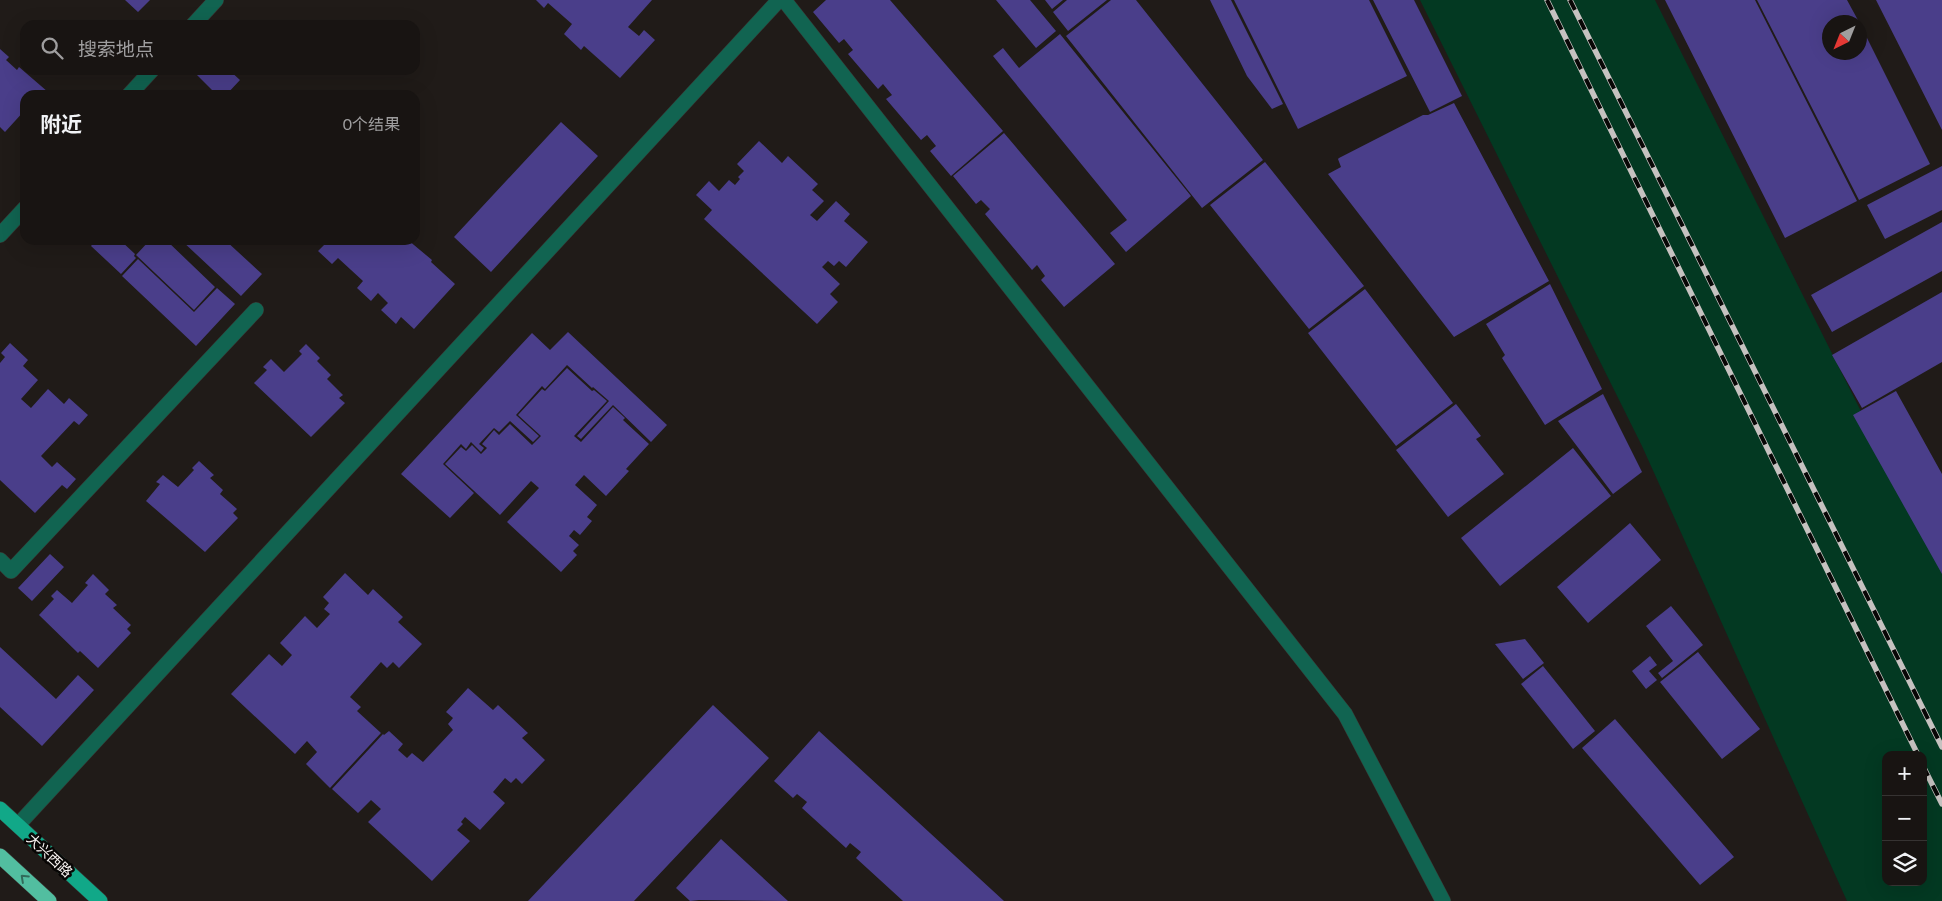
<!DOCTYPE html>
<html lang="zh">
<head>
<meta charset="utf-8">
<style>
  :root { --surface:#181412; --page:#211d1b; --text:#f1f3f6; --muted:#9f9e9f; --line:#363332 }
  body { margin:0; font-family:Lato,"Noto Sans SC",sans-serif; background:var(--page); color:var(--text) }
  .controls { position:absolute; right:15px; bottom:15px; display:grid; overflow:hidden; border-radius:10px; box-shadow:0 5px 20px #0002 }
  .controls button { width:45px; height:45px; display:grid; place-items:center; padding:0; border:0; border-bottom:1px solid var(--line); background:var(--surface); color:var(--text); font:25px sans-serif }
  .compass { position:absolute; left:1822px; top:15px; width:45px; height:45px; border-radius:50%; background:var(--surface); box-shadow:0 5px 20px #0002; rotate:223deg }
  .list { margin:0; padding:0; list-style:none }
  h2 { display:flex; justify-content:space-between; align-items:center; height:65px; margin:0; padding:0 20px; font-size:21px }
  h2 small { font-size:16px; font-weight:400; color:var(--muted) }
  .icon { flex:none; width:28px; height:28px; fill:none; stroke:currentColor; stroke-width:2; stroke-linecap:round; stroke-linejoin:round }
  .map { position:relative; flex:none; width:1942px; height:901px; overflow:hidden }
  .search { position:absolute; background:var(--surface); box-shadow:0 5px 20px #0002; left:20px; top:20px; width:400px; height:55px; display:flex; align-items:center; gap:12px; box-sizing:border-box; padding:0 18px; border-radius:15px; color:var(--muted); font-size:19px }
  .panel { position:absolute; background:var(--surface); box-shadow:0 5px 20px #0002; left:20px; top:90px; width:400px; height:155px; border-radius:15px }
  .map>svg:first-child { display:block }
</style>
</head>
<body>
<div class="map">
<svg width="1942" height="901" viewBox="0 0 1942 901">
  <rect width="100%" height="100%" fill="#201b18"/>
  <path fill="#033922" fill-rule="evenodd" d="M 1420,0 L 1655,0 L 1942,573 L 1942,901 L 1847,901 L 1642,446 ZM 1886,755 L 1923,755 L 1923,882 L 1886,882 Z"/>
  <path fill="#4a3e8a" d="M 125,0 L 150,0 L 138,12 Z
    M 536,0 L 652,0 L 628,27 L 639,36 L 644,30 L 655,40 L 620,78 L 584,46 L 581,50 L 564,34 L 572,24 L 548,3 L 544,8 Z
    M 826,0 L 890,0 L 1003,131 L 951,176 L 930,151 L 936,146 L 927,135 L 921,140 L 886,99 L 892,95 L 883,84 L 878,89 L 848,54 L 853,50 L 844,39 L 839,43 L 813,12 Z
    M 996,0 L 1030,0 L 1056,31 L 1036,48 Z
    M 1045,0 L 1063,0 L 1052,9 Z
    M 1067,0 L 1107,0 L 1068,31 L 1053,12 Z
    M 1111,0 L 1136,0 L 1263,160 L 1202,208 L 1066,36 Z
    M 1210,0 L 1231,0 L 1283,104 L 1272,109 L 1247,76 Z
    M 1234,0 L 1369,0 L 1407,76 L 1298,129 Z
    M 1373,0 L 1414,0 L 1462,96 L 1430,112 Z
    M 1665,0 L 1755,0 L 1857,201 L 1785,238 Z
    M 1757,0 L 1847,0 L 1859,22 L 1830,22 L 1830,52 L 1860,52 L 1860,24 L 1930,164 L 1859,200 Z
    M 1876,0 L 1942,0 L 1942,130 Z
    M 1060,34 L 1191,196 L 1126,252 L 1110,233 L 1127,220 L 993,56 L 1003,48 L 1019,68 Z
    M 0,49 L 9,57 L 6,60 L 17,70 L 19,67 L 48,92 L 47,95 L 25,95 L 25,110 L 5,132 L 0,127 Z
    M 192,70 L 229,70 L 240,80 L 226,95 L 217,95 Z
    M 1454,103 L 1549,281 L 1454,337 L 1328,174 L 1341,167 L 1338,159 L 1339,158 L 1423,115 L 1428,115 Z
    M 561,122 L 598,156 L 491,272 L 454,237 Z
    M 1004,133 L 1115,264 L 1064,307 L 1041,280 L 1045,276 L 1037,265 L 1032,270 L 985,214 L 990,209 L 981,200 L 976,204 L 953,176 Z
    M 759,141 L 782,163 L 788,156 L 818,184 L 812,190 L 824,201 L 810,215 L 817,221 L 836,201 L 850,214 L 844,221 L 868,242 L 846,267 L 839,261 L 834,266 L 828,261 L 822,267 L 840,284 L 830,294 L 838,302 L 817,324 L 704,219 L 712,210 L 696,195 L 709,181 L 719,191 L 729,180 L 735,185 L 740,179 L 738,177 L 744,171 L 737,164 Z
    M 1265,162 L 1364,286 L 1309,329 L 1210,205 Z
    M 1942,166 L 1942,210 L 1885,239 L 1867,205 Z
    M 1942,222 L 1942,271 L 1832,332 L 1811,295 Z
    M 96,240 L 120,240 L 135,254 L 134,256 L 136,258 L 121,274 L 91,246 Z
    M 150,240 L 166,240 L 215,287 L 194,310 L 136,255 Z
    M 181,240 L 225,240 L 262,274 L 241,296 Z
    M 321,240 L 408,240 L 432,260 L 431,262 L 455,284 L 414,329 L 401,317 L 396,324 L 381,310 L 388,303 L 378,293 L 371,301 L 357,288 L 363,281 L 338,258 L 332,264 L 318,251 L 325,244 Z
    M 138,259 L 194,312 L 217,288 L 235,304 L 196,346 L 122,276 Z
    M 1550,284 L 1602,389 L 1545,425 L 1502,358 L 1505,355 L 1486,324 Z
    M 1365,289 L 1453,403 L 1396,446 L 1308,333 Z
    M 1942,292 L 1942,362 L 1862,408 L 1832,355 Z
    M 568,332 L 667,425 L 651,442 L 613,405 L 581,439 L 577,436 L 609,401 L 593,387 L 592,388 L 567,365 L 545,389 L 542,386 L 516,415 L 539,436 L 533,442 L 510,421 L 499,432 L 494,428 L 479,444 L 484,448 L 481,452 L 471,442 L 466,449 L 461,444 L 443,464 L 474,493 L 450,518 L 401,474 L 532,333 L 550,350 Z
    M 10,343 L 28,360 L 23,366 L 38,380 L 21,399 L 31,408 L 48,389 L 64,404 L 69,398 L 88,415 L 79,425 L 74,421 L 41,456 L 52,467 L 57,462 L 76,479 L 67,489 L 62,485 L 35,513 L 0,480 L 0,363 L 5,357 L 1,353 Z
    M 306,344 L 320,358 L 317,361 L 331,375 L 327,379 L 343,395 L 339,398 L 345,403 L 311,437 L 254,383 L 267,370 L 263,367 L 271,359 L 284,372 L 302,354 L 299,351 Z
    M 567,368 L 592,391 L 594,390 L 607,401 L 574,436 L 581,442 L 613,407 L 625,418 L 623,420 L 649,444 L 626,469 L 629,471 L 606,496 L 584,475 L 575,485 L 597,505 L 587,517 L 592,521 L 580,535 L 574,530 L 569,536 L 579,545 L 573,551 L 577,555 L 561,572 L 507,522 L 539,488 L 531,481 L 500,515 L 445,464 L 461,447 L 466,451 L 472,445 L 481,454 L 487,448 L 482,444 L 494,430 L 499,435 L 510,424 L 532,445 L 541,436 L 518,415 L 542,389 L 545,391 Z
    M 1896,391 L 1942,474 L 1942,574 L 1853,415 Z
    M 1603,394 L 1642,472 L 1613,494 L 1558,421 Z
    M 1456,404 L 1481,436 L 1476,439 L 1504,474 L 1448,517 L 1396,450 Z
    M 1573,448 L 1611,496 L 1500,586 L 1461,538 Z
    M 199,461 L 214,475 L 210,478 L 223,490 L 220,494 L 237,509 L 233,513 L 238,518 L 205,552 L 146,501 L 160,484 L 156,482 L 163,475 L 178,487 L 194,470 L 192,468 Z
    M 1630,523 L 1661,560 L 1588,623 L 1557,587 Z
    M 50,554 L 64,567 L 32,601 L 18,588 Z
    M 345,573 L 368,595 L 373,589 L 403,617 L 398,622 L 422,644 L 399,668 L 393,662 L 387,668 L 381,662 L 350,697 L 361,707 L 357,711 L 381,733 L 330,788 L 306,764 L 317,752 L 307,741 L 295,754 L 231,694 L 269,654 L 282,666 L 292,655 L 280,643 L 305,616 L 317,628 L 330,614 L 324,609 L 329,603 L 323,597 Z
    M 93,574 L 109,590 L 105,594 L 117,605 L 113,608 L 131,625 L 127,629 L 131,633 L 98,668 L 80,651 L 78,653 L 39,615 L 54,599 L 51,596 L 57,590 L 72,603 L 88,585 L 85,583 Z
    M 1671,606 L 1703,645 L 1662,678 L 1658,673 L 1673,661 L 1646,626 Z
    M 1525,639 L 1544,663 L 1523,679 L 1495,644 Z
    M 0,647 L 56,699 L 78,675 L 94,690 L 42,746 L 0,707 Z
    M 1698,652 L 1760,729 L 1722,759 L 1660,682 Z
    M 1650,656 L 1657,665 L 1649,671 L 1657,680 L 1646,689 L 1632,671 Z
    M 1543,666 L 1595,731 L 1573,749 L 1521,684 Z
    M 468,688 L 493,710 L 498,705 L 528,733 L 522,738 L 545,760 L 522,784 L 516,778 L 511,783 L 505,778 L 493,792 L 505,803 L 480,830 L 465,817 L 461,822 L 463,824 L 457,830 L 470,841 L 432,881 L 368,822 L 381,809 L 371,800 L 358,813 L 332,789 L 383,734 L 384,735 L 389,731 L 403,744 L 398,750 L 407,758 L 412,753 L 423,762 L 453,730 L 448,724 L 453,718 L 446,712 Z
    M 713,705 L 769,758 L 634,901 L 528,901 Z
    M 1615,719 L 1734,857 L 1700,885 L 1582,748 Z
    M 819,731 L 1004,901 L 903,901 L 856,858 L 861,852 L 850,843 L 846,848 L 802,808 L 807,802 L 797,794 L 793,798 L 774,781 Z
    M 721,839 L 788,901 L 699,900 L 690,901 L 676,888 Z"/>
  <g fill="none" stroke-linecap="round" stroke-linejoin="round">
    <g stroke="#3a3532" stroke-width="16">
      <path id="lane" d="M 0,560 L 11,571 L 256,310"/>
    </g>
    <g stroke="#3a3532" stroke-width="16">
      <path id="street" d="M 784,0 L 1345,714 L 1443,901
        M 193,25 L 216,0
        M 129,95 L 152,70
        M 0,235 L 25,208
        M 18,825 L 779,0"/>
    </g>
    <g stroke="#3a3532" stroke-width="16">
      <path id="primary" d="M 0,809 L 100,901"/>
    </g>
    <g stroke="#3a3532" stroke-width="16">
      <path id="highway" d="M 0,856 L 49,901"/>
    </g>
    <use href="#lane" stroke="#116451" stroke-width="15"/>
    <use href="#street" stroke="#116451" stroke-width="15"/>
    <use href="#primary" stroke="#11a888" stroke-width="15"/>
    <use href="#highway" stroke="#52bea0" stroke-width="15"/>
    <g stroke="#c6c2c0" stroke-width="5.5">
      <path id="rail" d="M 1547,0 L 1918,755
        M 1570,0 L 1942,747
        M 1923,766 L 1942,804"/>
    </g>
    <use href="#rail" stroke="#080605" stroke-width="4" stroke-dasharray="11" stroke-linecap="butt"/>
  </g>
  <defs><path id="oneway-chevron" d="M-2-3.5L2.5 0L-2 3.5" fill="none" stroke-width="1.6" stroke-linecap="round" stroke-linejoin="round" transform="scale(1.25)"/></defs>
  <use stroke="#316b5a" href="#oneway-chevron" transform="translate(24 878) rotate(-137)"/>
  <g text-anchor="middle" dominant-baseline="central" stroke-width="5" stroke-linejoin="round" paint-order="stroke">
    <g font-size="14" fill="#f8f4f2" stroke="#080605">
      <text transform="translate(50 855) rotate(43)">大兴西路</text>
    </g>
  </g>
</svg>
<div class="controls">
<button>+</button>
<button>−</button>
<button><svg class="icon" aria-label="layers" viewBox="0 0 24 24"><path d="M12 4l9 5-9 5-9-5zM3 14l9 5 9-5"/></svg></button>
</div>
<svg class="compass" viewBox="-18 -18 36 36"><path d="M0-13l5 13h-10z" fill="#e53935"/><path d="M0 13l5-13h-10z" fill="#9f9e9f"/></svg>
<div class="search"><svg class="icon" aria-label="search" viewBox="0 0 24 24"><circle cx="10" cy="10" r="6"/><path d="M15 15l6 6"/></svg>搜索地点</div>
<section class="panel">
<h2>附近<small>0个结果</small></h2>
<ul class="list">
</ul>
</section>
</div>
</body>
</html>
